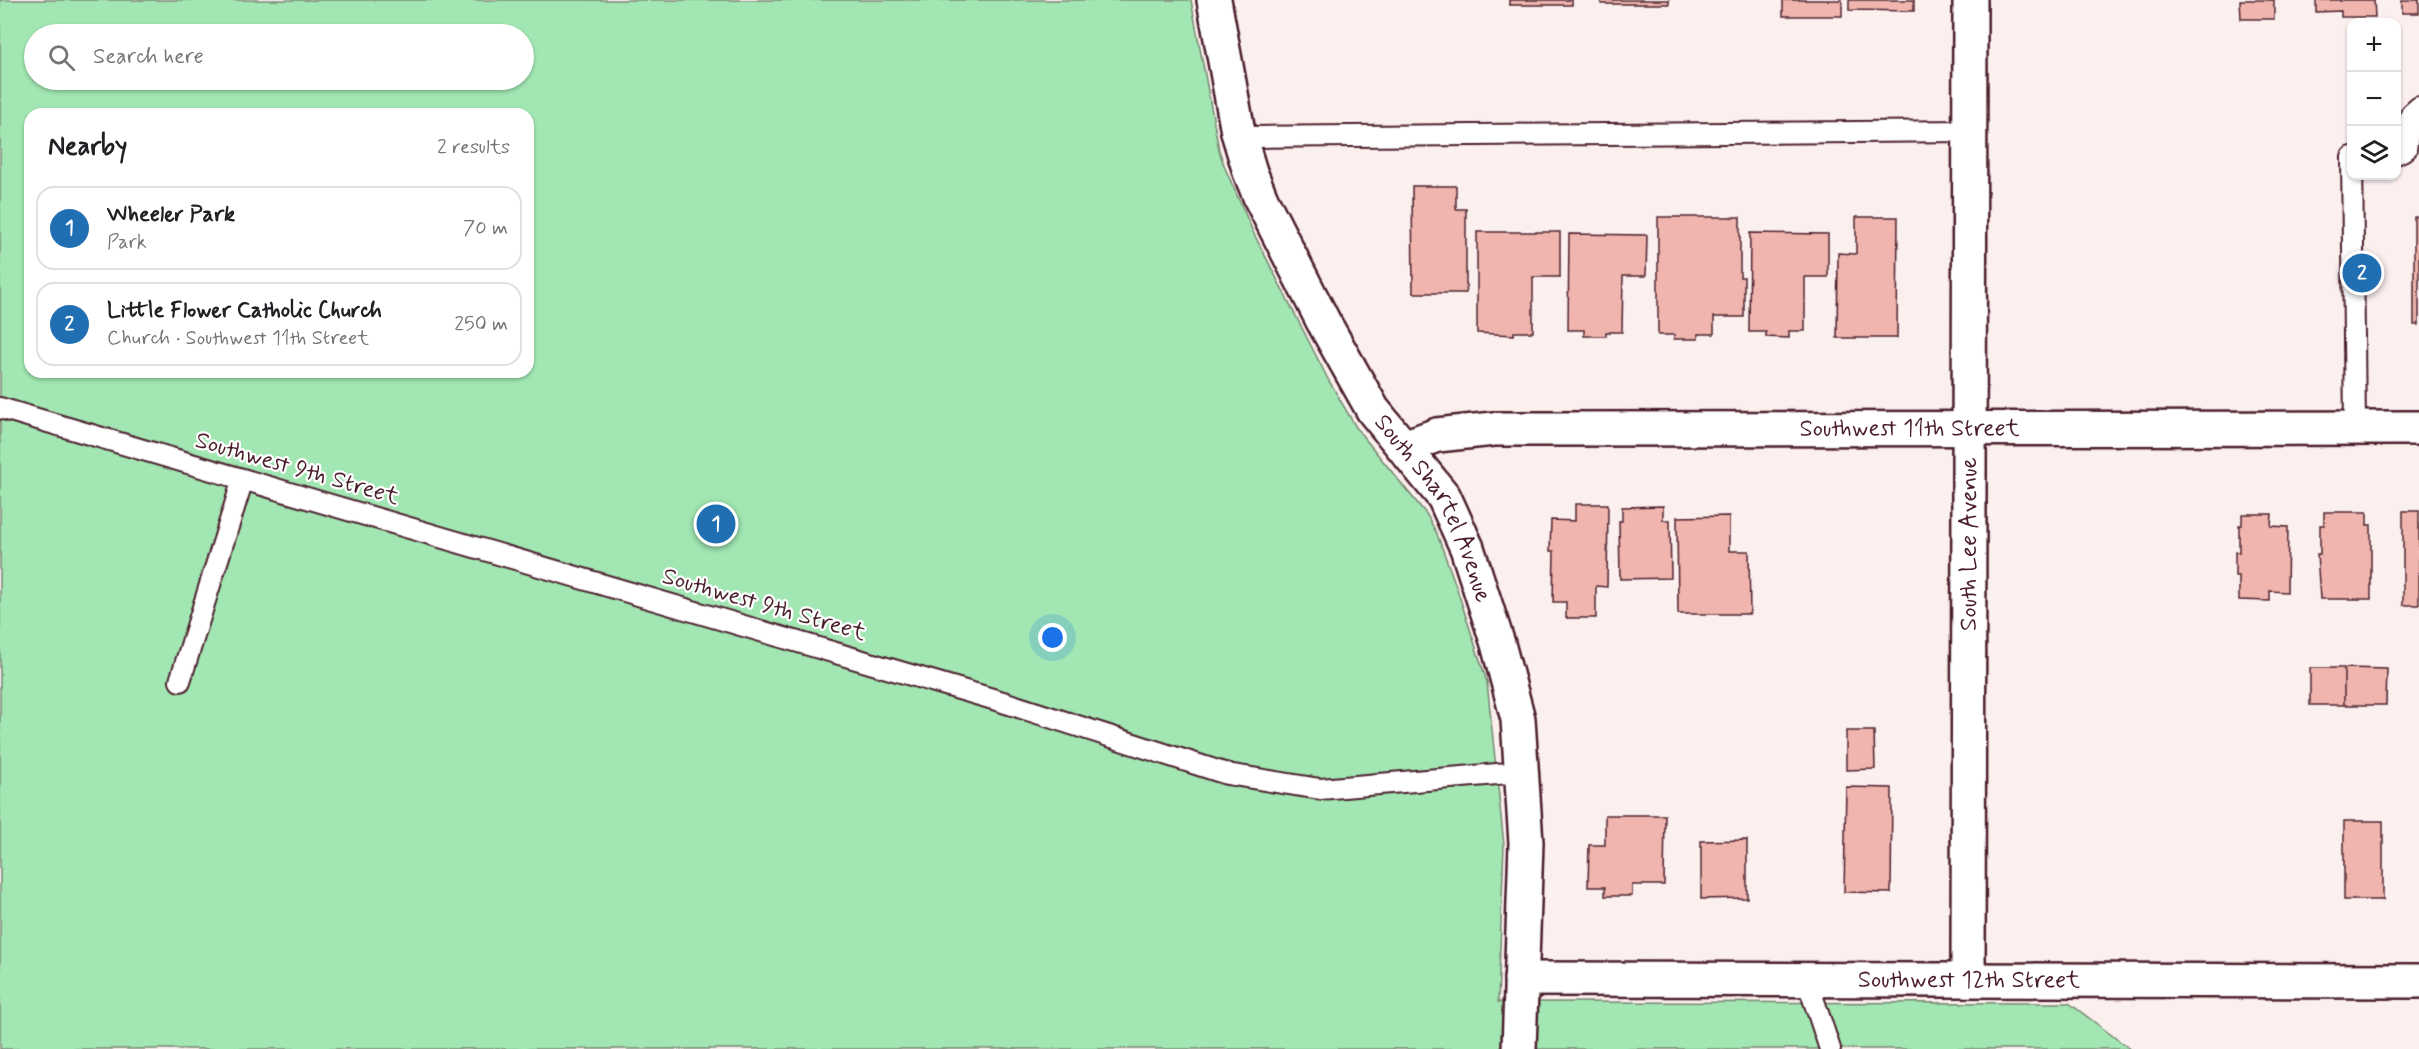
<!DOCTYPE html>
<html lang="en">
<head>
<meta charset="utf-8">
<style>
  :root { --surface:#fff; --page:#f2f2f2; --text:#202124; --muted:#757577; --line:#e0e0e0; --accent:#1f6fb2 }
  body { margin:0; font-family:Mynerve,sans-serif; background:var(--page); color:var(--text) }
  .controls { position:absolute; right:18px; top:18px; display:grid; overflow:hidden; border-radius:12px; box-shadow:0 2px 4px #0004 }
  .controls button { width:54px; height:54px; display:grid; place-items:center; padding:0; border:0; border-bottom:2px solid var(--line); background:var(--surface); color:var(--text); font:30px sans-serif }
  .you { position:absolute; left:1053px; top:638px; width:21px; height:21px; margin:-15px; border:4px solid #fff; border-radius:50%; background:#1a73e8; box-shadow:0 0 0 9px #1a73e833 }
  .badge { display:grid; place-items:center; width:39px; height:39px; border-radius:50%; background:var(--accent); color:#fff; font-size:20px; font-weight:700 }
  .pin { position:absolute; translate:-50% -50%; border:3px solid #fff; box-shadow:0 2px 6px #0006 }
  .list { margin:0; padding:0; list-style:none }
  h2 { display:flex; justify-content:space-between; align-items:center; height:78px; margin:0; padding:0 24px; font-size:26px }
  h2 small { font-size:20px; font-weight:400; color:var(--muted) }
  .list li { display:grid; grid-template-columns:39px 1fr auto; gap:18px; align-items:center; box-sizing:border-box; height:84px; margin:0 12px 12px; padding:0 12px; border:2px solid var(--line); border-radius:18px }
  .list b { display:block; font-size:22px; white-space:nowrap }
  .list p { margin:0; font-size:20px; white-space:nowrap; color:var(--muted) }
  .list em { font-size:20px; font-style:normal; color:var(--muted) }
  .icon { flex:none; width:33px; height:33px; fill:none; stroke:currentColor; stroke-width:2; stroke-linecap:round; stroke-linejoin:round }
  .map { position:relative; flex:none; width:2419px; height:1049px; overflow:hidden }
  .search { position:absolute; background:var(--surface); box-shadow:0 2px 4px #0004; left:24px; top:24px; width:510px; height:66px; display:flex; align-items:center; gap:15px; box-sizing:border-box; padding:0 21px; border-radius:33px; color:var(--muted); font-size:22px }
  .panel { position:absolute; background:var(--surface); box-shadow:0 2px 4px #0004; left:24px; top:108px; width:510px; height:270px; border-radius:18px }
  .map>svg:first-child { display:block }
</style>
</head>
<body>
<div class="map">
<svg width="2419" height="1049" viewBox="0 0 2419 1049">
  <rect width="100%" height="100%" fill="#fcf0ef"/>
  <filter id="ink" filterUnits="userSpaceOnUse"><feTurbulence type="fractalNoise" baseFrequency=".0167" numOctaves="2"/><feDisplacementMap in="SourceGraphic" scale="12" xChannelSelector="R" yChannelSelector="G"/><feConvolveMatrix kernelMatrix="1 2 1 2 8 2 1 2 1" color-interpolation-filters="sRGB"/></filter>
  <g filter="url(#ink)">
    <path fill="#a2e7b3" stroke="#76836f" stroke-width="1.5" fill-rule="evenodd" d="M 0,0 L 1191,0 L 1219,150 L 1225,168 L 1254,234 L 1329,381 L 1357,429 L 1427,515 L 1437,534 L 1455,583 L 1487,682 L 1504,845 L 1498,1002 L 2069,1003 L 2130,1049 L 0,1049 ZM 34,34 L 524,34 L 524,80 L 34,80 ZM 30,114 L 528,114 L 528,372 L 30,372 Z"/>
    <path fill="#f0b5ae" stroke="#4a1f2b" stroke-width="1.5" d="M 1509,0 L 1572,0 L 1572,5 L 1509,5 Z
      M 1601,0 L 1669,0 L 1669,4 L 1601,4 Z
      M 1783,0 L 1842,0 L 1842,16 L 1783,16 Z
      M 1849,0 L 1914,0 L 1914,11 L 1849,10 Z
      M 2240,0 L 2274,0 L 2274,19 L 2241,19 Z
      M 2316,0 L 2374,0 L 2375,17 L 2341,17 L 2341,11 L 2316,12 Z
      M 2402,0 L 2419,0 L 2419,13 L 2402,13 Z
      M 1412,186 L 1456,186 L 1456,209 L 1466,209 L 1466,293 L 1413,293 Z
      M 1658,217 L 1740,217 L 1740,277 L 1744,277 L 1744,317 L 1714,317 L 1714,334 L 1698,334 L 1698,339 L 1674,339 L 1674,335 L 1658,335 Z
      M 1856,217 L 1898,217 L 1897,338 L 1837,338 L 1838,253 L 1856,254 Z
      M 2414,217 L 2419,217 L 2419,325 L 2414,325 Z
      M 1477,232 L 1560,232 L 1560,277 L 1533,277 L 1533,332 L 1514,332 L 1514,335 L 1477,333 Z
      M 1750,233 L 1828,234 L 1828,277 L 1805,277 L 1805,331 L 1789,331 L 1789,338 L 1766,337 L 1766,332 L 1749,332 Z
      M 1569,234 L 1647,235 L 1646,276 L 1623,276 L 1622,332 L 1606,332 L 1606,336 L 1584,336 L 1584,330 L 1568,330 Z
      M 1575,504 L 1608,504 L 1607,587 L 1596,586 L 1596,618 L 1566,618 L 1566,602 L 1553,602 L 1554,551 L 1550,551 L 1551,520 L 1575,521 Z
      M 1663,506 L 1663,520 L 1670,520 L 1671,578 L 1620,579 L 1619,521 L 1622,521 L 1622,507 Z
      M 2403,511 L 2419,511 L 2419,605 L 2403,605 Z
      M 2324,512 L 2367,512 L 2367,525 L 2371,525 L 2371,599 L 2320,599 L 2317,554 L 2320,554 L 2320,525 L 2324,525 Z
      M 2242,514 L 2272,514 L 2271,526 L 2288,527 L 2287,592 L 2270,591 L 2270,601 L 2239,600 L 2239,576 L 2235,576 L 2235,552 L 2239,552 L 2239,525 L 2242,525 Z
      M 1729,516 L 1729,551 L 1749,551 L 1750,614 L 1678,614 L 1677,517 Z
      M 2310,668 L 2344,668 L 2344,705 L 2310,705 Z
      M 2344,668 L 2387,669 L 2386,705 L 2344,705 Z
      M 1846,731 L 1874,731 L 1875,769 L 1846,770 Z
      M 1846,787 L 1892,788 L 1891,893 L 1844,892 Z
      M 1605,815 L 1665,815 L 1664,885 L 1632,885 L 1632,896 L 1605,896 L 1605,887 L 1588,887 L 1589,845 L 1605,845 Z
      M 2344,821 L 2383,821 L 2383,900 L 2344,900 Z
      M 1747,840 L 1747,898 L 1701,899 L 1701,841 Z"/>
    <g fill="none" stroke-linecap="round" stroke-linejoin="round">
      <g stroke="#4a1f2b" stroke-width="24">
        <path id="service" d="M 1240,137 L 1969,131
          M 2396,154 L 2406,149 L 2411,114 L 2419,107
          M 2352,157 L 2355,428
          M 0,408 L 1003,702 L 1227,774 L 1320,789 L 1521,772
          M 180,681 L 243,479
          M 1807,980 L 1830,1049"/>
      </g>
      <g stroke="#4a1f2b" stroke-width="38">
        <g id="minor">
          <path id="s1" d="M 1214,0 L 1238,132 L 1250,172 L 1261,199 L 1323,321 L 1373,410 L 1444,497 L 1467,548 L 1498,644 L 1518,719 L 1526,843 L 1519,1049"/>
          <path id="s2" d="M 1404,447 L 1437,435 L 1494,429 L 2419,428"/>
          <path id="s3" d="M 1521,979 L 2419,981"/>
          <path id="s4" d="M 1968,980 L 1970,0"/>
        </g>
      </g>
      <use href="#service" stroke="#fff" stroke-width="20"/>
      <use href="#minor" stroke="#fff" stroke-width="33"/>
    </g>
  </g>
  <g text-anchor="middle" dominant-baseline="central" stroke-width="4.5" stroke-linejoin="round" paint-order="stroke">
    <g font-size="24" fill="#4a1f2b" stroke="#fff">
      <text stroke="none"><textPath href="#s2" startOffset="508">Southwest 11th Street</textPath></text>
      <text transform="translate(297 469) rotate(16)">Southwest 9th Street</text>
      <text stroke="none"><textPath href="#s1" startOffset="561">South Shartel Avenue</textPath></text>
      <text stroke="none"><textPath href="#s4" startOffset="436">South Lee Avenue</textPath></text>
      <text transform="translate(764 605) rotate(16)">Southwest 9th Street</text>
      <text stroke="none"><textPath href="#s3" startOffset="448">Southwest 12th Street</textPath></text>
    </g>
  </g>
</svg>
<div class="controls">
<button>+</button>
<button>−</button>
<button><svg class="icon" aria-label="layers" viewBox="0 0 24 24"><path d="M12 4l9 5-9 5-9-5zM3 14l9 5 9-5"/></svg></button>
</div>
<div class="you"></div>
<div class="pin badge" style="left:716px;top:524px">1</div>
<div class="pin badge" style="left:2362px;top:273px">2</div>
<div class="search"><svg class="icon" aria-label="search" viewBox="0 0 24 24"><circle cx="10" cy="10" r="6"/><path d="M15 15l6 6"/></svg>Search here</div>
<section class="panel">
<h2>Nearby<small>2 results</small></h2>
<ul class="list">
<li><span class="badge">1</span><div><b>Wheeler Park</b><p>Park</p></div><em>70 m</em></li>
<li><span class="badge">2</span><div><b>Little Flower Catholic Church</b><p>Church · Southwest 11th Street</p></div><em>250 m</em></li>
</ul>
</section>
</div>
</body>
</html>
